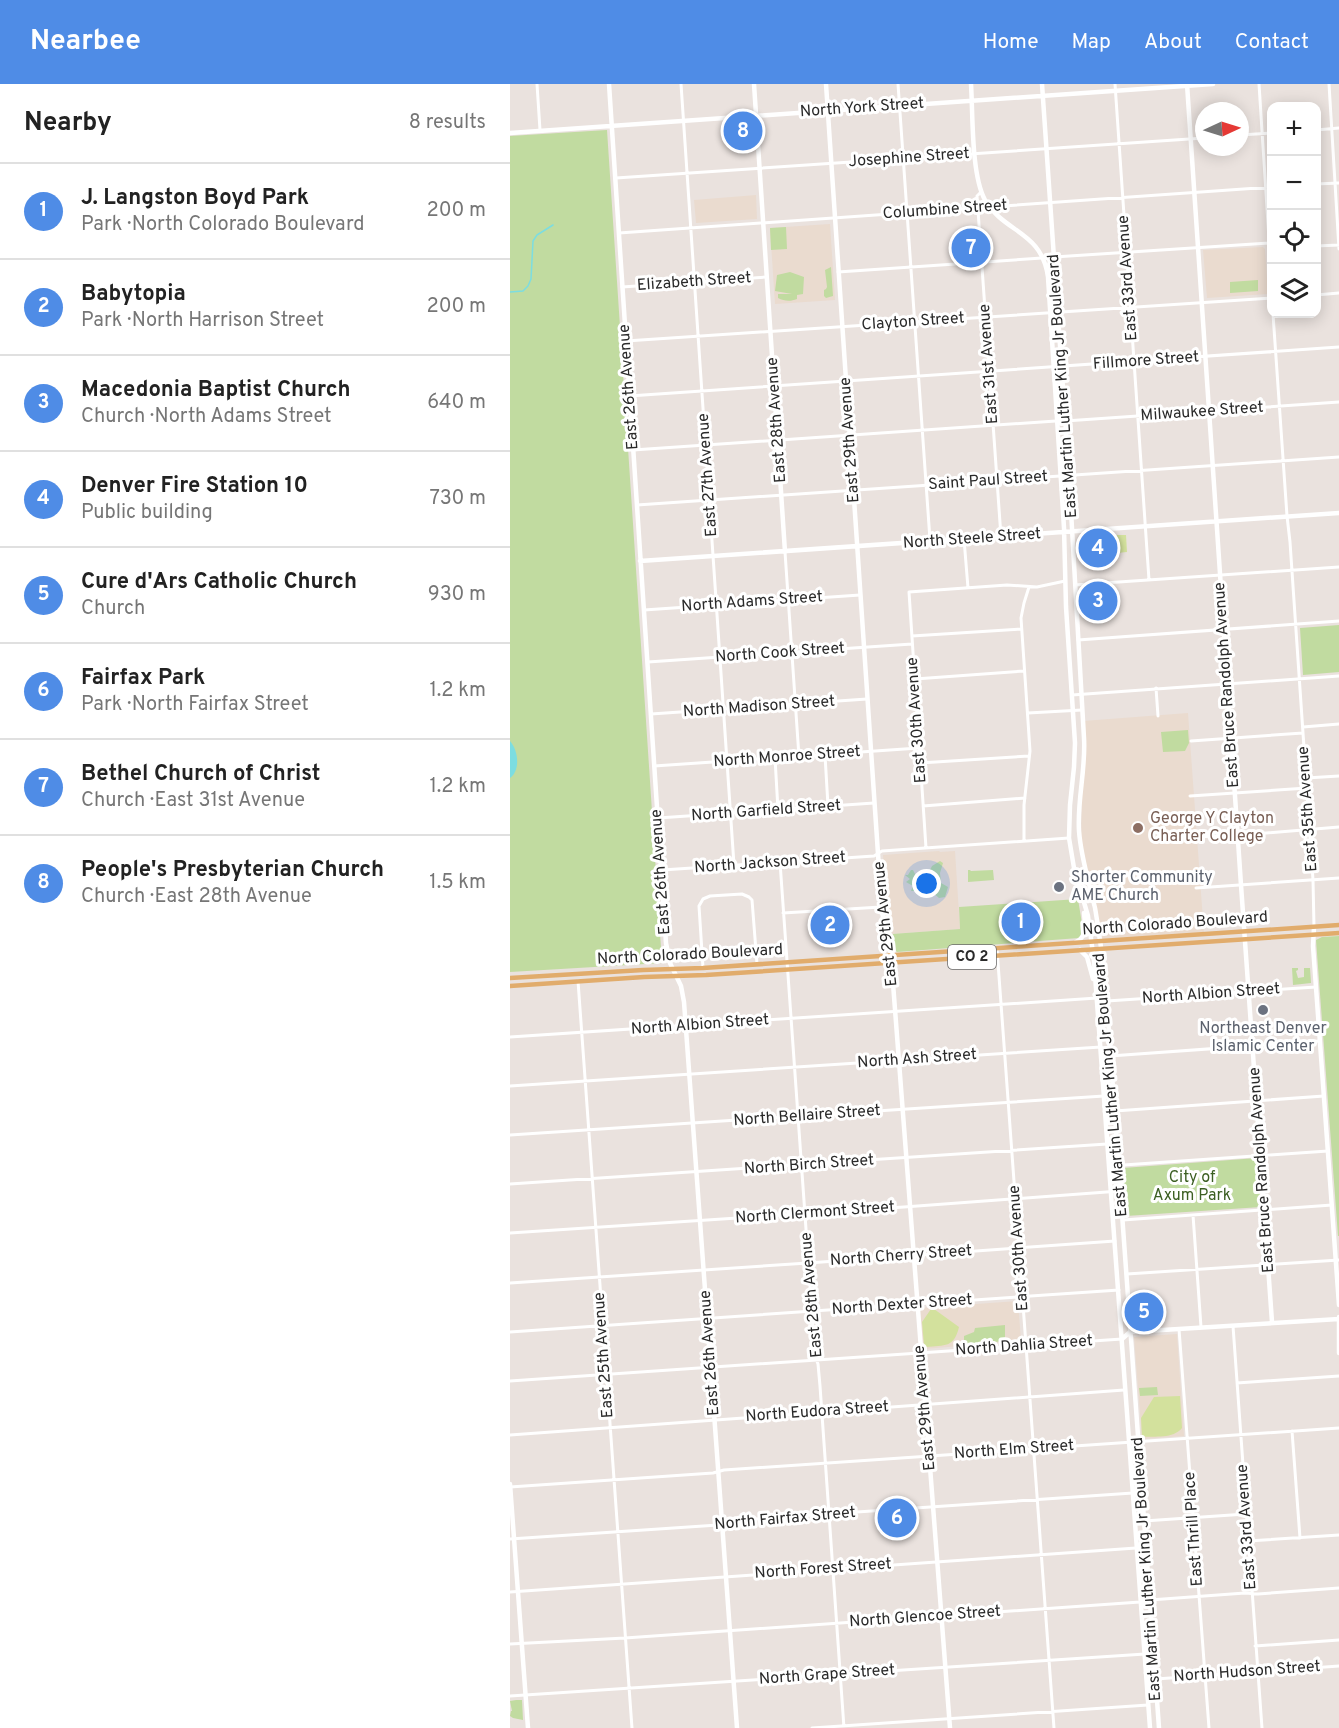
<!DOCTYPE html>
<html lang="en">
<head>
<meta charset="utf-8">
<style>
  :root { --surface:#fff; --page:#f2f2f2; --text:#222; --muted:#767676; --line:#e0e0e0; --accent:#4f8ce6 }
  body { margin:0; font-family:Overpass,sans-serif; background:var(--page); color:var(--text) }
  .controls { position:absolute; right:18px; top:18px; display:grid; overflow:hidden; border-radius:12px; box-shadow:0 3px 15px #0003 }
  .controls button { width:54px; height:54px; display:grid; place-items:center; padding:0; border:0; border-bottom:2px solid var(--line); background:var(--surface); color:var(--text); font:30px sans-serif }
  .compass { position:absolute; left:685px; top:18px; width:54px; height:54px; border-radius:50%; background:var(--surface); box-shadow:0 3px 15px #0003; rotate:86deg }
  .you { position:absolute; left:417px; top:800px; width:21px; height:21px; margin:-15px; border:4px solid #fff; border-radius:50%; background:#1a73e8; box-shadow:0 0 0 9px #1a73e833 }
  .badge { display:grid; place-items:center; width:39px; height:39px; border-radius:50%; background:var(--accent); color:#fff; font-size:20px; font-weight:700 }
  .pin { position:absolute; translate:-50% -50%; border:3px solid #fff; box-shadow:0 2px 6px #0006 }
  .list { margin:0; padding:0; list-style:none }
  h2 { display:flex; justify-content:space-between; align-items:center; height:78px; margin:0; padding:0 24px; font-size:26px }
  h2 small { font-size:20px; font-weight:400; color:var(--muted) }
  .list li { display:grid; grid-template-columns:39px 1fr auto; gap:18px; align-items:center; box-sizing:border-box; height:96px; padding:0 24px; border-top:2px solid var(--line) }
  .list b { display:block; font-size:22px; white-space:nowrap }
  .list p { margin:0; font-size:20px; white-space:nowrap; color:var(--muted) }
  .list em { font-size:20px; font-style:normal; color:var(--muted) }
  .icon { flex:none; width:33px; height:33px; fill:none; stroke:currentColor; stroke-width:2; stroke-linecap:round; stroke-linejoin:round }
  .map { position:relative; flex:none; width:829px; height:1644px; overflow:hidden }
  header { display:flex; align-items:center; gap:36px; box-sizing:border-box; height:84px; padding:0 30px; background:var(--accent); color:#fff }
  header strong { font-size:28px }
  nav { display:flex; gap:33px; margin-inline-start:auto; font-size:21px }
  main { display:flex }
  aside { flex:1; background:var(--surface) }
  .map>svg:first-child { display:block }
</style>
</head>
<body>
<header>
<strong>Nearbee</strong>
<nav><a>Home</a><a>Map</a><a>About</a><a>Contact</a></nav>
</header>
<main>
<aside>
<h2>Nearby<small>8 results</small></h2>
<ul class="list">
<li><span class="badge">1</span><div><b>J. Langston Boyd Park</b><p>Park · North Colorado Boulevard</p></div><em>200 m</em></li>
<li><span class="badge">2</span><div><b>Babytopia</b><p>Park · North Harrison Street</p></div><em>200 m</em></li>
<li><span class="badge">3</span><div><b>Macedonia Baptist Church</b><p>Church · North Adams Street</p></div><em>640 m</em></li>
<li><span class="badge">4</span><div><b>Denver Fire Station 10</b><p>Public building</p></div><em>730 m</em></li>
<li><span class="badge">5</span><div><b>Cure d'Ars Catholic Church</b><p>Church</p></div><em>930 m</em></li>
<li><span class="badge">6</span><div><b>Fairfax Park</b><p>Park · North Fairfax Street</p></div><em>1.2 km</em></li>
<li><span class="badge">7</span><div><b>Bethel Church of Christ</b><p>Church · East 31st Avenue</p></div><em>1.2 km</em></li>
<li><span class="badge">8</span><div><b>People's Presbyterian Church</b><p>Church · East 28th Avenue</p></div><em>1.5 km</em></li>
</ul>
</aside>
<div class="map">
<svg width="829" height="1644" viewBox="0 0 829 1644">
  <rect width="100%" height="100%" fill="#eae2de"/>
  <path fill="#eadbcf" d="M 246,111 L 247,135 L 186,139 L 184,116 Z
    M 320,140 L 325,216 L 265,220 L 260,144 Z
    M 753,163 L 755,165 L 758,210 L 697,214 L 693,166 Z
    M 678,629 L 694,850 L 589,857 L 571,763 L 573,637 Z
    M 429,767 L 430,768 L 445,767 L 450,845 L 382,850 L 375,830 L 373,771 Z
    M 508,1217 L 511,1257 L 413,1265 L 410,1224 Z
    M 667,1250 L 674,1352 L 632,1355 L 624,1253 Z"/>
  <path fill="#c1dba0" d="M 97,46 L 152,879 L 0,888 L 0,52 Z
    M 276,143 L 277,165 L 261,166 L 260,144 Z
    M 321,183 L 323,212 L 316,214 L 314,212 L 314,206 L 316,205 L 317,203 L 315,186 Z
    M 280,188 L 294,193 L 293,210 L 287,211 L 287,215 C 280,218 274,217 268,214 L 268,210 L 282,210 L 265,207 L 267,191 Z
    M 748,196 L 748,207 L 720,209 L 720,198 Z
    M 829,541 L 829,588 L 793,591 L 790,544 Z
    M 678,646 L 679,659 L 675,667 L 653,668 L 651,648 Z
    M 430,777 L 433,779 L 430,789 L 431,799 L 438,803 L 435,813 L 429,814 L 421,807 L 401,807 L 403,802 L 396,798 L 400,795 L 395,791 L 398,791 L 401,786 L 403,786 L 406,792 L 413,787 L 420,786 L 422,782 Z
    M 460,786 L 461,787 L 483,786 L 484,796 L 458,798 L 458,786 Z
    M 568,815 L 573,846 L 569,854 L 387,868 L 384,865 L 382,850 L 450,845 L 449,823 Z
    M 325,830 L 327,848 L 326,849 L 314,850 L 313,831 Z
    M 829,852 L 829,1152 L 828,1152 L 806,856 L 812,853 Z
    M 782,884 L 788,884 L 788,886 L 786,887 L 788,894 L 794,893 L 794,884 L 800,884 L 801,899 L 783,901 Z
    M 747,1074 L 751,1123 L 616,1132 L 613,1084 Z
    M 495,1241 L 495,1257 L 454,1261 L 454,1252 L 464,1248 L 465,1244 Z
    M 647,1303 L 648,1311 L 630,1312 L 629,1304 Z
    M 6,1616 L 12,1616 L 13,1636 L 3,1634 L 0,1632 L 1,1627 L 2,1627 L 0,1617 Z"/>
  <path fill="#d3e19d" d="M 606,451 L 616,451 L 617,468 L 607,469 Z
    M 421,1225 L 424,1225 L 449,1243 C 444,1264 435,1261 416,1263 L 414,1261 L 412,1238 Z
    M 670,1312 L 672,1344 C 663,1355 645,1352 632,1353 L 631,1334 L 644,1313 Z"/>
  <path fill="#7cdde1" d="M 0,657 C 8,666 11,686 0,694 Z"/>
  <g fill="none" stroke-linecap="round" stroke-linejoin="round">
    <path stroke="#7cdde1" stroke-width="1.5" d="M 0,208 L 13,207 L 18,202 L 21,195 L 23,157 L 27,151 L 43,141"/>
    <path stroke="#fff" stroke-width="3" d="M 27,0 L 30,46
      M 171,0 L 224,781
      M 388,0 L 420,456
      M 605,0 L 639,496
      M 749,0 L 762,202
      M 819,0 L 829,165
      M 806,46 L 829,44
      M 730,51 L 762,49
      M 106,94 L 694,54
      M 806,100 L 829,99
      M 471,108 L 467,112 L 491,453
      M 109,149 L 762,103
      M 806,162 L 829,161
      M 544,173 L 759,159
      M 328,188 L 532,174
      M 112,203 L 257,193
      M 806,211 L 829,209
      M 763,230 L 777,432 L 780,458 L 803,796 L 804,843
      M 116,257 L 762,214
      M 119,312 L 829,263
      M 555,337 L 829,318
      M 123,366 L 546,337
      M 127,421 L 829,373
      M 454,455 L 458,504
      M 275,468 L 289,673
      M 565,501 L 829,483
      M 134,526 L 350,511
      M 402,552 L 511,545
      M 568,556 L 829,537
      M 138,578 L 402,560
      M 405,595 L 514,587
      M 646,604 L 648,632
      M 562,611 L 829,592
      M 518,629 L 572,626
      M 141,630 L 357,615
      M 793,643 L 829,640
      M 681,657 L 793,649
      M 315,671 L 318,722
      M 265,674 L 268,726
      M 410,679 L 519,672
      M 144,682 L 409,664
      M 796,694 L 829,692
      M 680,712 L 797,704
      M 413,722 L 515,714
      M 148,734 L 364,719
      M 682,753 L 733,751 L 829,743
      M 514,757 L 514,721 L 520,667 L 511,534 L 514,519 L 519,503
      M 416,764 L 399,508 L 497,501 L 527,503 L 555,497
      M 270,778 L 305,1272 L 308,1280 L 310,1302 L 334,1644
      M 152,786 L 364,772 L 372,767 L 559,754
      M 686,804 L 829,794
      M 273,829 L 371,823
      M 487,865 L 544,1644
      M 193,884 L 189,822 L 193,815 L 200,812 L 232,810 L 239,813 L 242,816 L 247,880
      M 68,897 L 122,1644
      M 597,917 L 806,903
      M 0,953 L 587,914
      M 0,1002 L 591,963 L 600,972 L 809,957
      M 605,1027 L 814,1012
      M 0,1051 L 594,1012
      M 599,1082 L 818,1067
      M 0,1100 L 597,1060
      M 683,1131 L 691,1243
      M 613,1136 L 822,1121
      M 0,1149 L 394,1123 L 610,1107
      M 617,1190 L 829,1176
      M 0,1199 L 298,1179 L 605,1157
      M 723,1242 L 752,1644
      M 669,1245 L 699,1644
      M 0,1248 L 609,1206
      M 0,1297 L 612,1255
      M 727,1299 L 829,1292
      M 782,1347 L 790,1454
      M 0,1351 L 614,1306
      M 0,1403 L 203,1389 L 214,1386 L 829,1344
      M 634,1437 L 736,1430
      M 0,1455 L 208,1441 L 216,1437 L 623,1409
      M 738,1457 L 829,1451
      M 0,1508 L 626,1464
      M 0,1560 L 115,1554 L 630,1518 L 640,1516 L 735,1509 L 748,1510 L 829,1504
      M 745,1562 L 829,1556
      M 646,1595 L 829,1582
      M 0,1612 L 635,1570
      M 302,1644 L 638,1621"/>
    <path stroke="#fff" stroke-width="4.5" d="M 99,0 L 156,859 L 160,879 L 171,902 L 174,918 L 227,1644
      M 244,0 L 275,468
      M 316,0 L 372,829 L 380,860 L 440,1644
      M 461,0 C 463,30 461,91 475,116 C 494,149 532,147 538,193 L 554,444 L 556,523 L 565,659 L 564,683 L 560,721 L 559,754 L 564,784 L 578,832 L 584,877 L 640,1644
      M 532,0 L 559,392 L 574,654 C 576,685 567,716 569,747 C 571,774 579,798 585,824 C 589,847 592,871 595,893 L 649,1644
      M 677,0 L 731,801 L 762,1238
      M 0,49 L 703,0
      M 130,477 L 829,429
      M 804,843 L 803,862 L 829,1221
      M 566,858 C 578,852 575,841 574,829
      M 570,866 L 577,873 L 583,895
      M 829,1233 L 829,1269
      M 612,1255 L 620,1248 L 829,1235
      M 0,1400 L 18,1644"/>
    <path stroke="#e1ac6c" stroke-width="4.5" d="M 0,894 L 133,886 L 193,884 L 829,841
      M 0,902 L 134,893 L 196,891 L 829,849"/>
  </g>
  <circle fill="#8d6e63" stroke="#fff" stroke-width="2" cx="628" cy="744" r="6"/>
  <g fill="#6b7280" stroke="#fff" stroke-width="2">
    <circle cx="549" cy="803" r="6"/>
    <circle cx="753" cy="926" r="6"/>
  </g>
  <g text-anchor="middle" dominant-baseline="central" stroke-width="6" stroke-linejoin="round" paint-order="stroke">
    <rect fill="#fff" stroke="#6a6a6a" stroke-width="1.5" x="438" y="861" width="48" height="24" rx="4.5"/>
    <g font-size="15" font-weight="bold" fill="#2a2a2a">
      <text x="462" y="873">CO 2</text>
    </g>
    <g font-size="16" fill="#2a2a2a" stroke="#fff">
      <text transform="translate(352 24) rotate(-4)">North York Street</text>
      <text transform="translate(399 74) rotate(-4)">Josephine Street</text>
      <text transform="translate(435 126) rotate(-4)">Columbine Street</text>
      <text transform="translate(618 194) rotate(-94)">East 33rd Avenue</text>
      <text transform="translate(184 198) rotate(-4)">Elizabeth Street</text>
      <text transform="translate(403 238) rotate(-4)">Clayton Street</text>
      <text transform="translate(636 277) rotate(-4)">Fillmore Street</text>
      <text transform="translate(479 280) rotate(-94)">East 31st Avenue</text>
      <text transform="translate(553 302) rotate(-94)">East Martin Luther King Jr Boulevard</text>
      <text transform="translate(119 303) rotate(-94)">East 26th Avenue</text>
      <text transform="translate(692 328) rotate(-4)">Milwaukee Street</text>
      <text transform="translate(267 336) rotate(-94)">East 28th Avenue</text>
      <text transform="translate(340 356) rotate(-94)">East 29th Avenue</text>
      <text transform="translate(198 391) rotate(-94)">East 27th Avenue</text>
      <text transform="translate(478 397) rotate(-4)">Saint Paul Street</text>
      <text transform="translate(462 455) rotate(-4)">North Steele Street</text>
      <text transform="translate(242 518) rotate(-4)">North Adams Street</text>
      <text transform="translate(270 569) rotate(-4)">North Cook Street</text>
      <text transform="translate(717 601) rotate(-94)">East Bruce Randolph Avenue</text>
      <text transform="translate(249 623) rotate(-4)">North Madison Street</text>
      <text transform="translate(407 636) rotate(-94)">East 30th Avenue</text>
      <text transform="translate(277 673) rotate(-4)">North Monroe Street</text>
      <text transform="translate(798 725) rotate(-94)">East 35th Avenue</text>
      <text transform="translate(256 727) rotate(-4)">North Garfield Street</text>
      <text transform="translate(260 779) rotate(-4)">North Jackson Street</text>
      <text transform="translate(151 788) rotate(-94)">East 26th Avenue</text>
      <text transform="translate(376 840) rotate(-96)">East 29th Avenue</text>
      <text transform="translate(665 840) rotate(-4)">North Colorado Boulevard</text>
      <text transform="translate(180 871) rotate(-3)">North Colorado Boulevard</text>
      <text transform="translate(701 910) rotate(-4)">North Albion Street</text>
      <text transform="translate(190 941) rotate(-4)">North Albion Street</text>
      <text transform="translate(407 975) rotate(-4)">North Ash Street</text>
      <text transform="translate(601 1001) rotate(-95)">East Martin Luther King Jr Boulevard</text>
      <text transform="translate(297 1032) rotate(-4)">North Bellaire Street</text>
      <text transform="translate(299 1081) rotate(-4)">North Birch Street</text>
      <text transform="translate(752 1086) rotate(-94)">East Bruce Randolph Avenue</text>
      <text transform="translate(305 1129) rotate(-4)">North Clermont Street</text>
      <text transform="translate(509 1164) rotate(-94)">East 30th Avenue</text>
      <text transform="translate(391 1172) rotate(-4)">North Cherry Street</text>
      <text transform="translate(302 1211) rotate(-95)">East 28th Avenue</text>
      <text transform="translate(392 1221) rotate(-4)">North Dexter Street</text>
      <text transform="translate(514 1262) rotate(-4)">North Dahlia Street</text>
      <text transform="translate(200 1269) rotate(-94)">East 26th Avenue</text>
      <text transform="translate(94 1271) rotate(-94)">East 25th Avenue</text>
      <text transform="translate(415 1324) rotate(-95)">East 29th Avenue</text>
      <text transform="translate(307 1328) rotate(-4)">North Eudora Street</text>
      <text transform="translate(504 1366) rotate(-4)">North Elm Street</text>
      <text transform="translate(275 1435) rotate(-5)">North Fairfax Street</text>
      <text transform="translate(737 1443) rotate(-94)">East 33rd Avenue</text>
      <text transform="translate(684 1445) rotate(-94)">East Thrill Place</text>
      <text transform="translate(313 1485) rotate(-4)">North Forest Street</text>
      <text transform="translate(637 1485) rotate(-94)">East Martin Luther King Jr Boulevard</text>
      <text transform="translate(415 1533) rotate(-4)">North Glencoe Street</text>
      <text transform="translate(737 1588) rotate(-4)">North Hudson Street</text>
      <text transform="translate(317 1591) rotate(-4)">North Grape Street</text>
    </g>
    <g font-size="16" fill="#785e54" stroke="#fff" text-anchor="start">
      <text x="640" y="735">George Y Clayton<tspan x="640" dy="18">Charter College</tspan></text>
    </g>
    <g font-size="16" fill="#5b616d" stroke="#fff" text-anchor="start">
      <text x="561" y="794">Shorter Community<tspan x="561" dy="18">AME Church</tspan></text>
      <text x="753" y="945" text-anchor="middle">Northeast Denver<tspan x="753" dy="18">Islamic Center</tspan></text>
    </g>
    <g font-size="16" fill="#3c5f22" stroke="#fff">
      <text x="682" y="1094">City of<tspan x="682" dy="18">Axum Park</tspan></text>
    </g>
  </g>
</svg>
<div class="controls">
<button>+</button>
<button>−</button>
<button><svg class="icon" aria-label="locate" viewBox="0 0 24 24"><circle cx="12" cy="12" r="6"/><path d="M12 2v4M12 18v4M2 12h4M18 12h4"/></svg></button>
<button><svg class="icon" aria-label="layers" viewBox="0 0 24 24"><path d="M12 4l9 5-9 5-9-5zM3 14l9 5 9-5"/></svg></button>
</div>
<svg class="compass" viewBox="-18 -18 36 36"><path d="M0-13l5 13h-10z" fill="#e53935"/><path d="M0 13l5-13h-10z" fill="#767676"/></svg>
<div class="you"></div>
<div class="pin badge" style="left:511px;top:838px">1</div>
<div class="pin badge" style="left:320px;top:841px">2</div>
<div class="pin badge" style="left:588px;top:517px">3</div>
<div class="pin badge" style="left:588px;top:464px">4</div>
<div class="pin badge" style="left:634px;top:1228px">5</div>
<div class="pin badge" style="left:387px;top:1434px">6</div>
<div class="pin badge" style="left:461px;top:164px">7</div>
<div class="pin badge" style="left:233px;top:47px">8</div>
</div>
</main>
</body>
</html>
